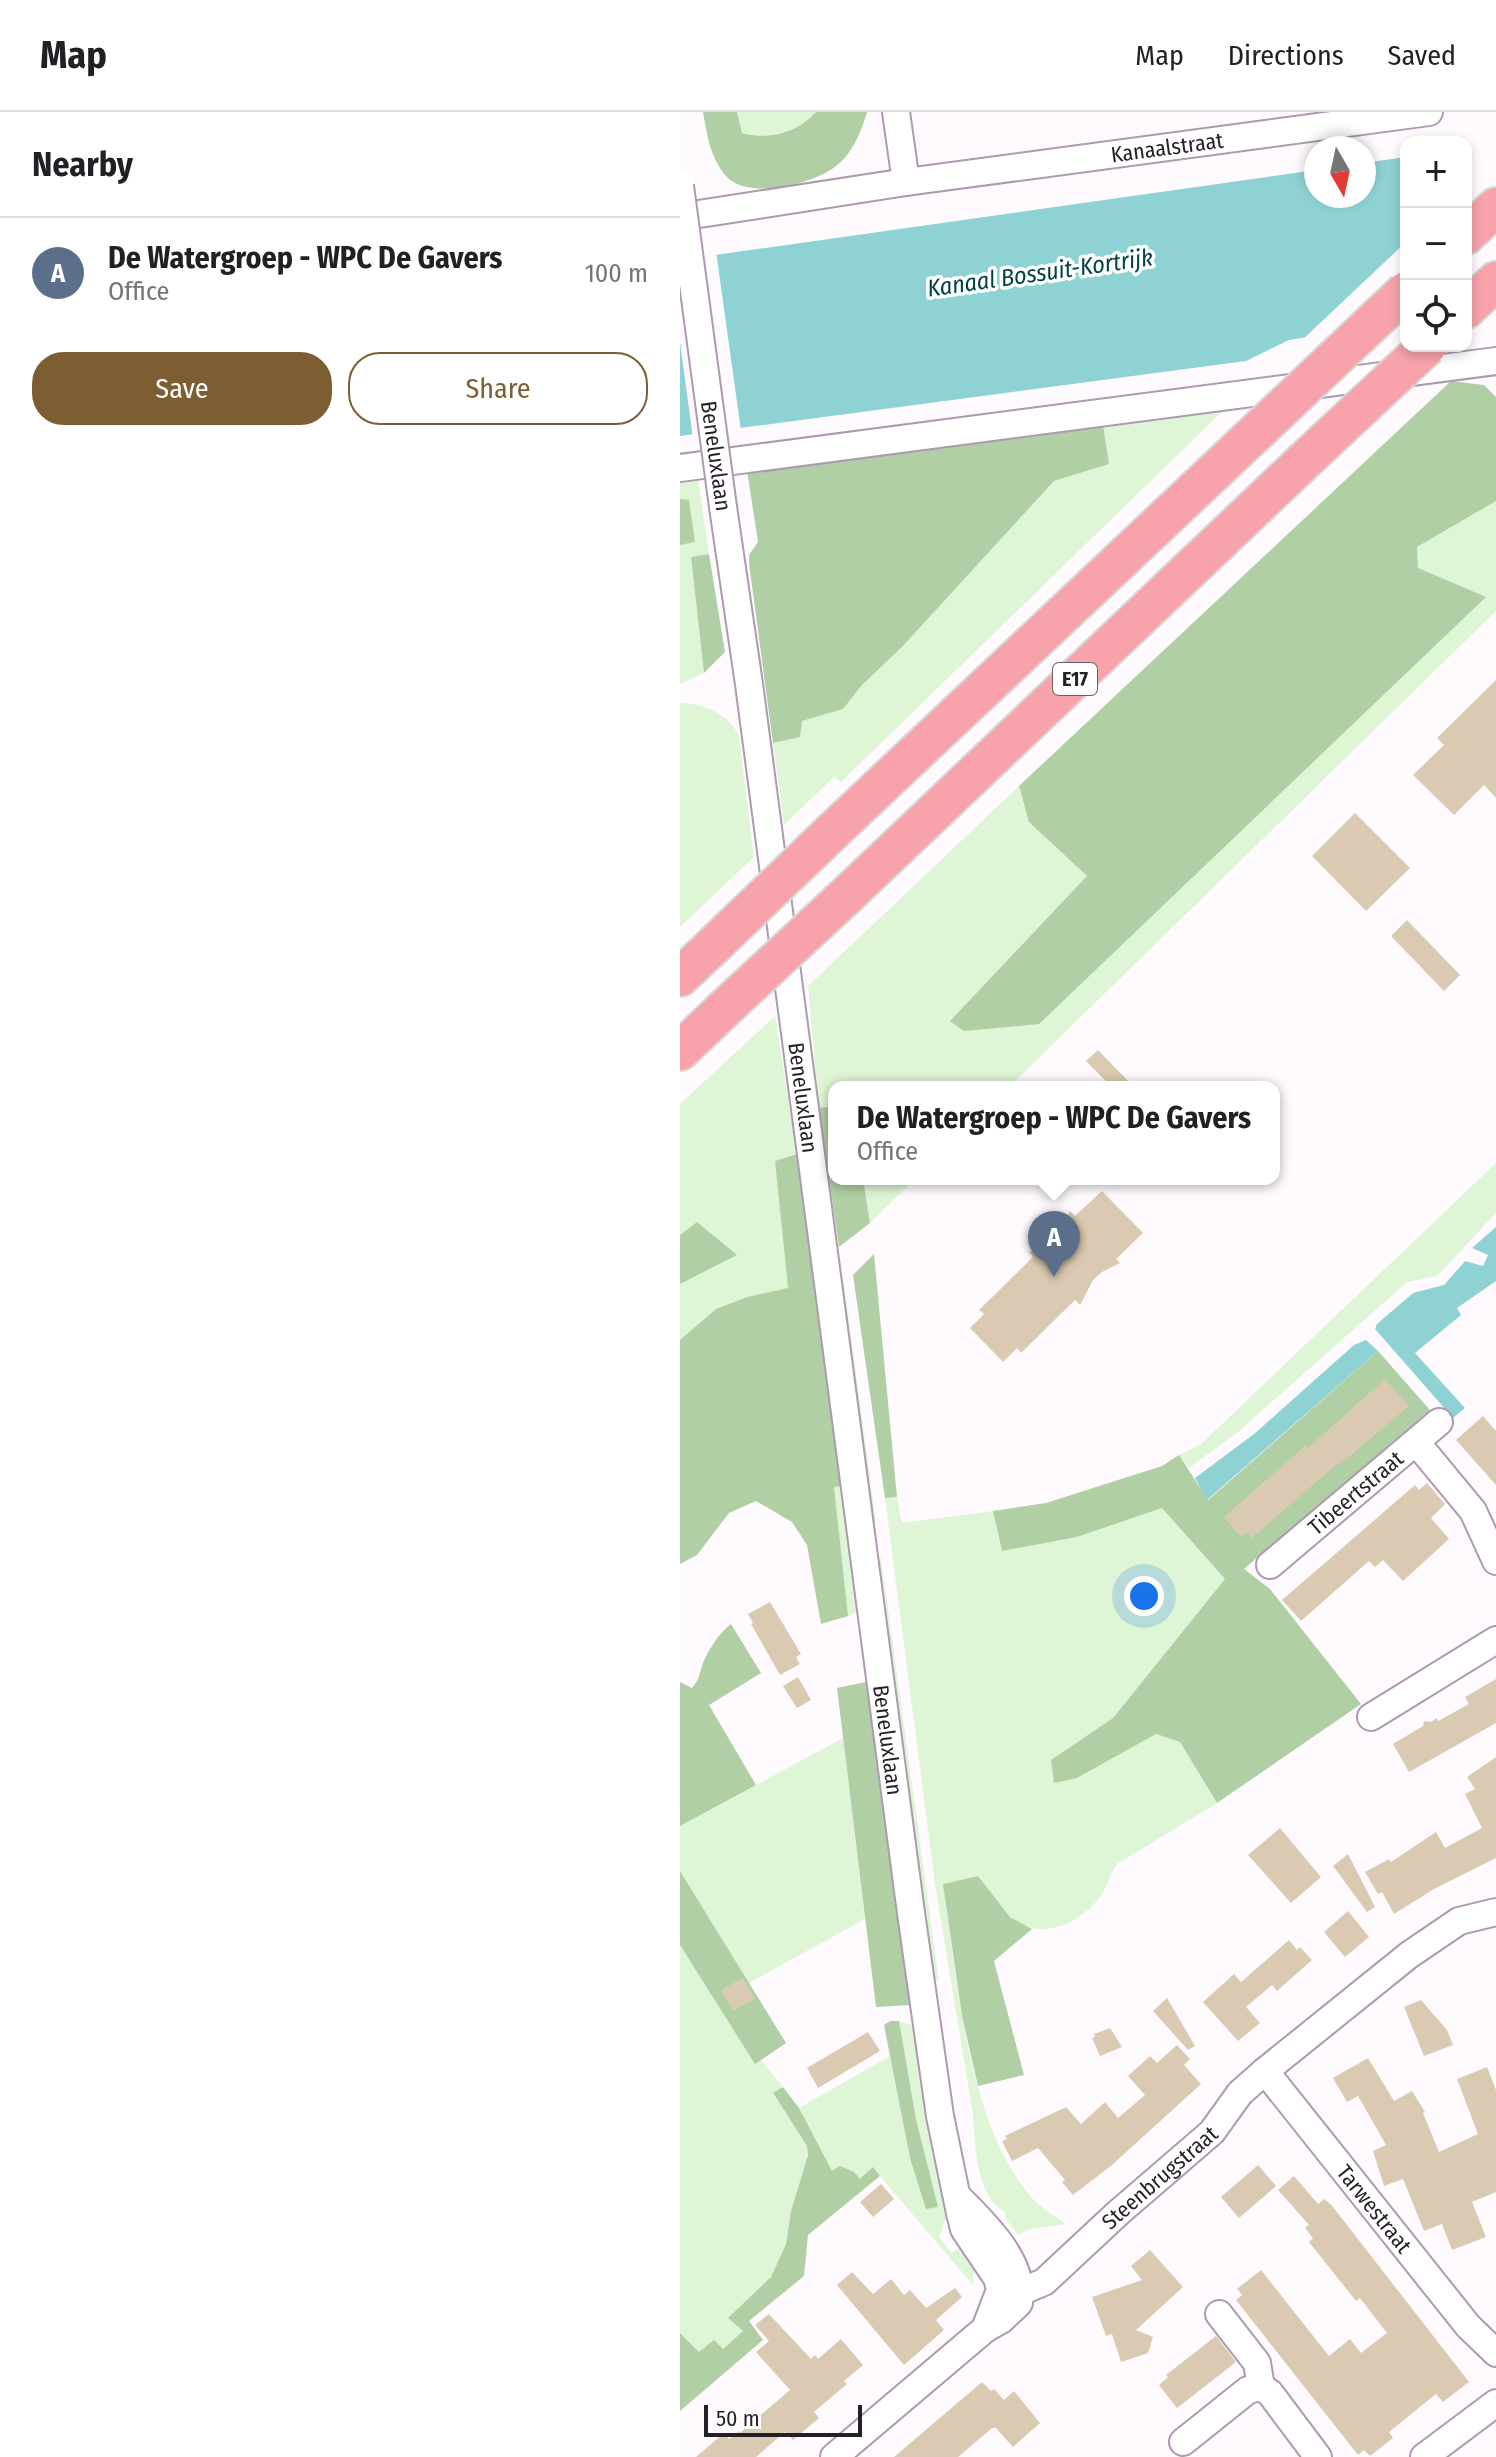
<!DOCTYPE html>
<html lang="en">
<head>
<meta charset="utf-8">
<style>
  :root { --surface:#fff; --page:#f6f6f6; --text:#202124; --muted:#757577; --line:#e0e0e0; --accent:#7d5e33 }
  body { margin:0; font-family:"Fira Sans Condensed",sans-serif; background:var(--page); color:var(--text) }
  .controls { position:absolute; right:24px; top:24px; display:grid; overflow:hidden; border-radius:16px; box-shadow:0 4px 12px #0003 }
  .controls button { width:72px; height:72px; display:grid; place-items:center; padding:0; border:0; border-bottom:2px solid var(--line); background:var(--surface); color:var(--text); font:40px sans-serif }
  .compass { position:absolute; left:624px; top:24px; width:72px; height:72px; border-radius:50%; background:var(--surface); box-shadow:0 4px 12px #0003; rotate:171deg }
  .scale { position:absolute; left:24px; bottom:20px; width:158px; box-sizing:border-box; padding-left:8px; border:4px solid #261f27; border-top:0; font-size:22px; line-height:28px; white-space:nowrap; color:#261f27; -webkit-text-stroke:6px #fff; paint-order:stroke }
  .you { position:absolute; left:464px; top:1484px; width:28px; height:28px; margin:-20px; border:6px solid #fff; border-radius:50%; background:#1a73e8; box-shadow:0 0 0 12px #1a73e833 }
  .badge { display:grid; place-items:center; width:52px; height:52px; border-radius:50%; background:var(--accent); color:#fff; font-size:26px; font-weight:700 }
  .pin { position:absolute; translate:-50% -66px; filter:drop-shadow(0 2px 4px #0008) }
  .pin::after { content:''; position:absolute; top:42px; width:28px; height:24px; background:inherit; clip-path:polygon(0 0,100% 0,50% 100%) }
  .popup { position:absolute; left:148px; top:969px; width:452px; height:104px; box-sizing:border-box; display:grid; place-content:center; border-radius:16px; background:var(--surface); filter:drop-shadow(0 2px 6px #0005); font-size:26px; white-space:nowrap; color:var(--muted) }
  .popup b { font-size:30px; color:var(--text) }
  .popup::after { content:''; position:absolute; left:50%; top:100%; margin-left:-16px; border:16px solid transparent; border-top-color:var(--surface) }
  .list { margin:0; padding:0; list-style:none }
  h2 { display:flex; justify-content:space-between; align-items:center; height:104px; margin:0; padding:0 32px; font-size:34px }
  h2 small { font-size:26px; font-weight:400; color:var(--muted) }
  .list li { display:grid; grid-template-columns:52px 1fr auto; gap:24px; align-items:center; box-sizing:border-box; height:112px; padding:0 32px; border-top:2px solid var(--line) }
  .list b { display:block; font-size:30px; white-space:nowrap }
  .list p { margin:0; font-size:26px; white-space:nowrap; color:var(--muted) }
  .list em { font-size:26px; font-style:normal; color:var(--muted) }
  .actions { display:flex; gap:16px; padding:24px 32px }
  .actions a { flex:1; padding:18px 0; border:2px solid var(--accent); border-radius:32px; text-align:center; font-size:28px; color:var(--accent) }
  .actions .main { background:var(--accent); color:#fff }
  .icon { flex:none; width:44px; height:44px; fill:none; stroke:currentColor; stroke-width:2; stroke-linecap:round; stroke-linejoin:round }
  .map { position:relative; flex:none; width:816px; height:2345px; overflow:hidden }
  header { display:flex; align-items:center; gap:48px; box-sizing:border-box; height:112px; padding:0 40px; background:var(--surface); border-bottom:2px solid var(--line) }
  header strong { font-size:38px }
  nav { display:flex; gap:44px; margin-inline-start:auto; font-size:28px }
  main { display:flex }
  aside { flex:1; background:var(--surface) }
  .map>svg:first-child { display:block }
</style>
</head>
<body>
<header>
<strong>Map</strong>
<nav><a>Map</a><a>Directions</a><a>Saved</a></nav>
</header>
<main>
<aside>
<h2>Nearby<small></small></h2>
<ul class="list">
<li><span class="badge" style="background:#5c6f8a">A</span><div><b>De Watergroep - WPC De Gavers</b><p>Office</p></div><em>100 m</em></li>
</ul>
<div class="actions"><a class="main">Save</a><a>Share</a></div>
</aside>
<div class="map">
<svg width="816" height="2345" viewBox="0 0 816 2345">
  <rect width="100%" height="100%" fill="#fefafe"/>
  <path fill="#dff6d6" d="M 57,0 L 136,0 C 117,21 90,27 61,21 Z
    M 553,289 L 161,670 L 154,665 L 104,713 L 93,631 L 119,625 L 122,609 L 163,597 L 182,573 L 222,535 L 374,369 L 429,352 L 422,306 Z
    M 17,360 L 29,442 L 11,445 L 24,561 L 0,572 L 0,433 L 15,430 L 9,389 L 0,387 L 0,362 Z
    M 816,389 L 816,499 L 329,975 L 154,975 L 154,994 L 139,996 L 128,874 L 339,674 L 349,710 L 408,764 L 270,909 L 805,486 L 738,457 L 737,435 Z
    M 0,591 C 23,591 49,602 59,624 L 74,745 L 0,815 Z
    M 95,904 L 117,1042 L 95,1049 L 108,1177 L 67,1185 L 36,1197 L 0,1228 L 0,1172 L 56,1143 L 17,1110 L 0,1123 L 0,992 Z
    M 816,1051 L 816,1101 L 761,1160 L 756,1164 L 727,1170 L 558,1320 L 509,1356 L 499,1343 L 521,1332 Z
    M 183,1067 L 235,1067 L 190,1111 Z
    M 164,1171 L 196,1411 L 188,1410 L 157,1177 Z
    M 153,1374 L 163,1374 L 180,1498 L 168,1504 Z
    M 217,1385 L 222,1411 L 313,1399 L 322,1439 L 397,1425 L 482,1396 L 545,1467 L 433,1606 L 371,1648 L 397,1666 L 475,1622 L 500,1630 L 537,1691 L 437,1752 C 430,1762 427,1775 420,1785 C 399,1813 357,1831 329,1803 C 317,1792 308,1777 298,1764 L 263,1772 C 277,1867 287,2011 352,2086 C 361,2096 375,2104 386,2112 L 350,2117 L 338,2123 L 326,2107 L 324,2099 C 296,2085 295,2031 293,2003 L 255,1772 L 205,1386 Z
    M 201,1446 L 259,1869 L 250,1868 L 194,1448 Z
    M 163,1626 L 185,1807 L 69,1871 L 0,1759 L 0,1714 Z
    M 0,1833 L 75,1951 L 81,1948 L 103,1975 L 93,1982 L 127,2034 L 128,2043 L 111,2099 L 106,2132 L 91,2165 L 48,2206 L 63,2219 L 43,2237 L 19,2241 L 0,2221 Z
    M 219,1909 L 231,1913 L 235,1920 L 255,2052 L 267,2104 L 259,2125 L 272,2141 L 287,2131 L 297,2154 L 293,2163 L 293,2173 L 193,2056 L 180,2068 L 152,2060 L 119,1996 L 210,1944 L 230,2046 L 258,2095 L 236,2007 Z"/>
  <path fill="#b0cfa4" d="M 23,0 L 57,0 L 62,21 C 89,28 117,21 136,0 L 187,0 C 181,21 171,45 152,57 C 128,73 67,88 46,64 C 30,45 27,23 23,0 Z
    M 771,269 L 804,273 L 816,285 L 816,389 L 737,435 L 738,456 L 806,485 L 359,912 L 284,919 L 270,909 L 407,764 L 349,710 L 339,674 Z
    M 422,306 L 429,352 L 374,369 L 222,535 L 182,573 L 163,597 L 122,609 L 120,625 L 93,631 L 69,451 L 69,443 L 78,430 L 66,352 Z
    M 0,387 L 9,388 L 15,430 L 0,433 Z
    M 29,442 L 45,540 L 24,561 L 11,445 Z
    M 154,994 L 154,1067 L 183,1067 L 190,1111 L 159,1135 L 139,996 Z
    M 117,1042 L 163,1374 L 154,1375 L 168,1504 L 141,1512 L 127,1433 L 112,1410 L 76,1389 L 49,1401 L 17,1443 L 0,1452 L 0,1228 L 36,1197 L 67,1185 L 108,1176 L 95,1049 Z
    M 17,1110 L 57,1143 L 0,1172 L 0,1123 Z
    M 194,1142 L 217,1385 L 205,1386 L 173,1163 Z
    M 698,1239 L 750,1298 L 564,1457 L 590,1477 L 681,1592 L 537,1691 L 500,1630 L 476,1622 L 397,1666 L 374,1671 L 371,1648 L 433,1606 L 545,1467 L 482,1396 L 397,1425 L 322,1439 L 313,1399 L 366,1391 L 482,1354 L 499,1343 L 528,1388 Z
    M 51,1512 L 81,1561 L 29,1593 L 76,1673 L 0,1714 L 0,1570 L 12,1576 C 20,1567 19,1562 23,1551 C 29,1537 39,1521 51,1512 Z
    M 186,1570 L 230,1893 L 196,1895 L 157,1576 Z
    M 0,1759 L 106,1931 L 75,1952 L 0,1833 Z
    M 298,1764 L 330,1805 L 352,1817 L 314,1849 L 344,1963 L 298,1974 L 282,1904 L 263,1772 Z
    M 210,1909 L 219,1909 L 236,2007 L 258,2095 L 246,2097 L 230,2046 L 204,1913 Z
    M 103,1975 L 119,1996 L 152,2059 L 160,2054 L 174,2060 L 180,2067 L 193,2055 L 200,2064 L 128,2123 L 124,2164 L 69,2209 L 83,2228 L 0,2299 L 0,2221 L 19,2240 L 34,2228 L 43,2237 L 63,2219 L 48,2206 L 91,2165 L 106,2132 L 111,2099 L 128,2043 L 127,2034 L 93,1981 Z"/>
  <path fill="#8ed2d3" d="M 726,45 L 726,210 L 609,228 L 566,249 L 0,324 L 0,148 L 636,58 L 636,84 L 684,84 L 684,51 Z
    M 816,1115 L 816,1169 L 777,1196 L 781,1203 L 735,1241 L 785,1296 L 773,1306 L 695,1217 L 697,1212 L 733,1181 L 764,1173 L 785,1149 L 803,1154 L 808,1143 L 792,1136 Z
    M 686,1228 L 698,1239 L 527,1388 L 515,1366 L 574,1322 L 674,1233 Z"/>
  <path fill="#fefafe" d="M 816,45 L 816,200 L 786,205 L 786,73 Z
    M 726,130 L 726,214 L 620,230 Z
    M 36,139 L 61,319 L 13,326 L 0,230 L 0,144 Z"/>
  <path fill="#dacab1" d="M 816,568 L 816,686 L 804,673 L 774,703 L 733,663 L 764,633 L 757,626 Z
    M 675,701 L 730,756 L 686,799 L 632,744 Z
    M 727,808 L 780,863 L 764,879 L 711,824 Z
    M 418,938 L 454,975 L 432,975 L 406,949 Z
    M 422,1079 L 463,1121 L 436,1147 L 440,1151 L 422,1160 L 413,1168 L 400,1193 L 395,1188 L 341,1241 L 337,1236 L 323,1250 L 290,1216 L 304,1202 L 299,1198 L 353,1145 L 349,1140 L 369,1131 L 379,1121 L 390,1099 L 395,1104 Z
    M 705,1267 L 729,1294 L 658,1354 L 657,1352 L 572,1426 L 567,1420 L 561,1425 L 544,1405 L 626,1333 L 628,1336 Z
    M 803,1304 L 816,1319 L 816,1373 L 776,1328 Z
    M 747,1371 L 765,1392 L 751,1406 L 769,1427 L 723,1469 L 703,1448 L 695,1455 L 689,1449 L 621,1509 L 602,1488 L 735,1373 L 739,1378 Z
    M 90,1490 L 121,1542 L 116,1545 L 120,1552 L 100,1563 L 71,1512 L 73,1511 L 68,1502 Z
    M 118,1565 L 131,1588 L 117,1596 L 103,1574 Z
    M 816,1567 L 816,1611 L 729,1660 L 713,1632 L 743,1614 L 744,1609 L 751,1610 L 756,1606 L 758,1609 L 789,1592 L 785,1585 Z
    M 816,1645 L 816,1746 L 754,1777 L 714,1802 L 702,1780 L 698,1782 L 685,1760 L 709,1747 L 711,1750 L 756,1720 L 765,1736 L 802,1716 L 785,1682 L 795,1677 L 787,1665 Z
    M 600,1716 L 641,1765 L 611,1791 L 568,1743 Z
    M 668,1742 L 695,1795 L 687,1800 L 653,1754 Z
    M 668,1799 L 689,1825 L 665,1845 L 644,1820 Z
    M 609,1828 L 617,1838 L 620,1835 L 632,1848 L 597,1879 L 592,1873 L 566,1895 L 580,1911 L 558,1929 L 523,1890 L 554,1862 L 561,1870 Z
    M 63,1866 L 75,1887 L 53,1899 L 41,1878 Z
    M 487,1886 L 515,1934 L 508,1938 L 473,1899 Z
    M 741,1888 L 767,1918 L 773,1933 L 744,1944 L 724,1895 Z
    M 430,1916 L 442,1935 L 420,1944 L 412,1926 L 415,1925 L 414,1922 Z
    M 188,1920 L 200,1939 L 138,1976 L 127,1956 Z
    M 497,1933 L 510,1947 L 504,1953 L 521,1972 L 432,2053 L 393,2083 L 382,2070 L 385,2068 L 358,2036 L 332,2049 L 322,2029 L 327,2027 L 325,2024 L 386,1995 L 401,2012 L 425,1990 L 438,2006 L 465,1983 L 448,1964 L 470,1944 L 477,1951 Z
    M 688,1946 L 714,1989 L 732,1979 L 745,2000 L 743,2001 L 759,2040 L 798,2022 L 777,1967 L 807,1955 L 816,1978 L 816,2080 L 792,2090 L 806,2125 L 772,2138 L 762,2112 L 744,2119 L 723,2067 L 704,2074 L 693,2039 L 706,2033 L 678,1984 L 667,1990 L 653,1966 Z
    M 578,2053 L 596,2074 L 559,2106 L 541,2085 Z
    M 614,2064 L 638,2092 L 645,2087 L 653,2095 L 789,2270 L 763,2290 L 756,2282 L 709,2320 L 713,2326 L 690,2344 L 684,2338 L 678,2343 L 556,2188 L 562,2183 L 557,2177 L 581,2158 L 649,2244 L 670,2227 L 681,2241 L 707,2221 L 680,2186 L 676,2189 L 629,2130 L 633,2126 L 625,2116 L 629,2113 L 598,2078 Z
    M 201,2072 L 214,2087 L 193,2105 L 180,2090 Z
    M 470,2138 L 503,2175 L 456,2218 L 473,2225 L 468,2241 L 441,2250 L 432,2222 L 426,2224 L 412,2185 L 462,2168 L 451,2154 Z
    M 172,2160 L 193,2182 L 211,2167 L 224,2183 L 230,2178 L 246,2196 L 275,2176 L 282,2185 L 256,2208 L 264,2218 L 224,2253 L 157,2173 Z
    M 89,2202 L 131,2247 L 135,2243 L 138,2247 L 161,2227 L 183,2253 L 164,2269 L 167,2272 L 134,2300 L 139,2306 L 113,2328 L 105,2320 L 76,2345 L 16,2345 L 44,2321 L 49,2327 L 59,2319 L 60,2321 L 110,2278 L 76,2240 L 89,2229 L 75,2213 Z
    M 536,2224 L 556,2250 L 497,2296 L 479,2273 L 488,2265 L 486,2263 Z
    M 302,2270 L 311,2279 L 314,2277 L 324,2288 L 334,2279 L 360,2311 L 333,2335 L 316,2316 L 312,2316 L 278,2345 L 214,2345 Z"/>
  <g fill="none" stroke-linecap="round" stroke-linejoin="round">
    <g stroke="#ae9ab0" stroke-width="30">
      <g id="minor">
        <path d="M 216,0 L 226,70"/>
        <path id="s1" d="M 0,105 L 226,70 L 749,0"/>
        <path d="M 0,356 L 816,249"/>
        <path id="s2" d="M 43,395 L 69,572 L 231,1801 L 260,2004 L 280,2101 L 284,2117 L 317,2166 L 320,2178 L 305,2217"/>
        <path d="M 736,1330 L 793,1399 L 816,1449"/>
        <path id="s3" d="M 590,1453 L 759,1310"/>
        <path d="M 691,1605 L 816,1528"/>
        <path id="s4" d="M 585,1959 L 788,2214 L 816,2241"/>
        <path id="s5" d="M 320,2178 L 340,2180 L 364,2170 L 438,2101 L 532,2020 L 560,1981 L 585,1959 L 729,1843 L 779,1809 L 816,1800"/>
        <path d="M 539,2202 L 577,2251 L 581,2275"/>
        <path d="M 503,2330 L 568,2278 L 581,2275 L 590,2281 L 638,2345"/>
        <path d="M 154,2345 L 305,2217 L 321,2208 L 339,2191 C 346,2151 305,2112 279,2086"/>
        <path d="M 744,2345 L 816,2291"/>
      </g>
    </g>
    <g stroke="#d8d7d8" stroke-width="42">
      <path id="highway" d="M 786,123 L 816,95
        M 786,197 L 816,169
        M 154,718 L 532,362
        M 166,784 L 623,350
        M 0,865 L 33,834
        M 0,939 L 44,897"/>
    </g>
    <use href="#minor" stroke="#fff" stroke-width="26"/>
    <use href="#highway" stroke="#f8a3ab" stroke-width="38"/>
    <g stroke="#ae9ab0" stroke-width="30" stroke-linecap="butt">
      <path id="minor-bridge" d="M 0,74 L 43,395"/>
    </g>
    <g stroke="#d8d7d8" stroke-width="42" stroke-linecap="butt">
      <path id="highway-bridge" d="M 623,350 L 747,234
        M 532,362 L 726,179
        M 33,834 L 154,718
        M 44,897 L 166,784"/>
    </g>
    <use href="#minor-bridge" stroke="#fff" stroke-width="26"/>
    <use href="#highway-bridge" stroke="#f8a3ab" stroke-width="38"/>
  </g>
  <g text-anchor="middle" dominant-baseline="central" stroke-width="7" stroke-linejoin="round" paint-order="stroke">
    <rect fill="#fff" stroke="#676268" stroke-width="2" x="373" y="551" width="44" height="32" rx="6"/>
    <g font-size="20" font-weight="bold" fill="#261f27">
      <text x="395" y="567">E17</text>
    </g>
    <g font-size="22" fill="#261f27" stroke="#fff">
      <text stroke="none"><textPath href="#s1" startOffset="492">Kanaalstraat</textPath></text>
      <text transform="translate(36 344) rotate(82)">Beneluxlaan</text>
      <text stroke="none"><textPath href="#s2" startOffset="596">Beneluxlaan</textPath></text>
      <text stroke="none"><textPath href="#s3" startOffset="112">Tibeertstraat</textPath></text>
      <text stroke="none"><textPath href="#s2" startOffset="1244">Beneluxlaan</textPath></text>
      <text stroke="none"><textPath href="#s5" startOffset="202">Steenbrugstraat</textPath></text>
      <text stroke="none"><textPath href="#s4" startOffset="176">Tarwestraat</textPath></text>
    </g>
    <g font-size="24" font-style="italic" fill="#004344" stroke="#fff">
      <text transform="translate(360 161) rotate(-8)">Kanaal Bossuit-Kortrijk</text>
    </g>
  </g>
</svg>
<div class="controls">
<button>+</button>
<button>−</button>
<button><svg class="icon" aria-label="locate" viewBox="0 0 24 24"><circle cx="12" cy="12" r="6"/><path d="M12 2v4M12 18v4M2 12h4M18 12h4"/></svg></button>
</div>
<svg class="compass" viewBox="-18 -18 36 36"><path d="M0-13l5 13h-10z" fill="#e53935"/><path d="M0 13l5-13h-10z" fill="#757577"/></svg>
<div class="scale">50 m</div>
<div class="you"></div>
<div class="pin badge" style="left:374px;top:1165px;background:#5c6f8a">A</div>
<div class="popup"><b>De Watergroep - WPC De Gavers</b>Office</div>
</div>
</main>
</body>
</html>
